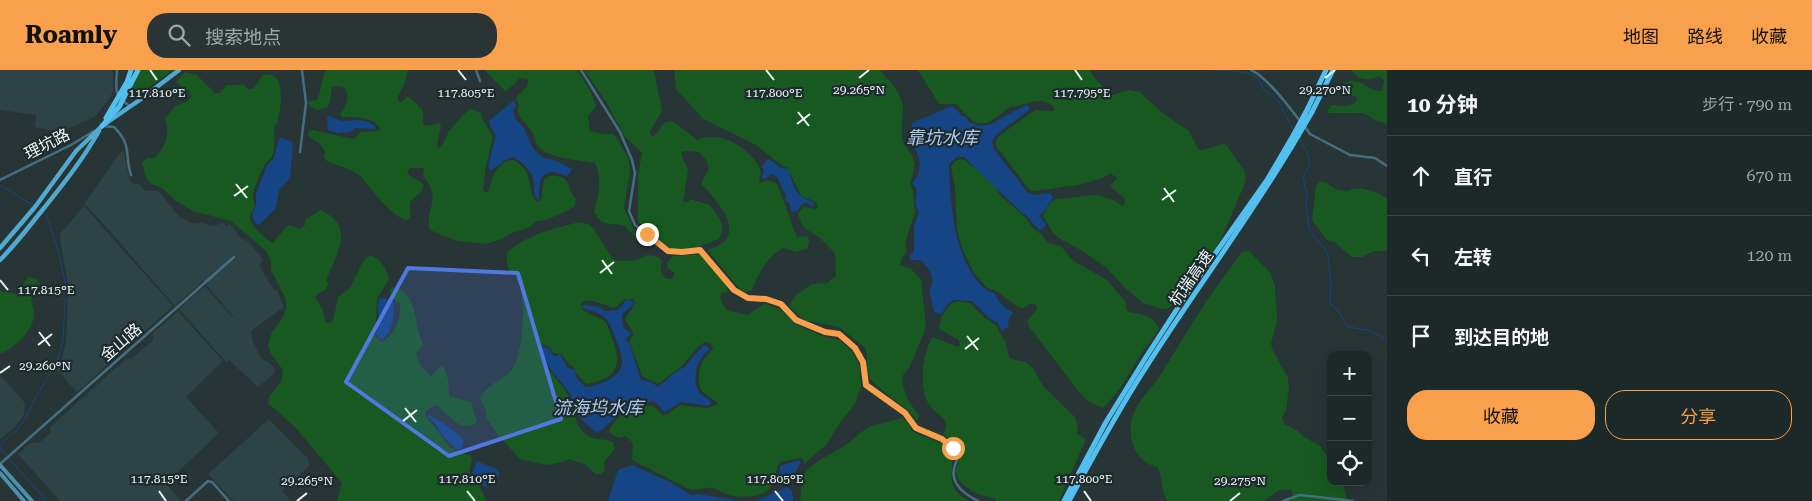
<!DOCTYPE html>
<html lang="zh">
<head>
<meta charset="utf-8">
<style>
  :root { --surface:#1d2828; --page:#2a3434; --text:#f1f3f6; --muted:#a0a6a8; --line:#3b4445; --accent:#f9a04c }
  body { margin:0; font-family:"Roboto Serif","Noto Sans SC",serif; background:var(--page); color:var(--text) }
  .controls { position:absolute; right:15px; bottom:15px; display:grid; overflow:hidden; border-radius:10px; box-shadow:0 5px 20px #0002 }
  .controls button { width:45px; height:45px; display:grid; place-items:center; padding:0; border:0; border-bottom:1px solid var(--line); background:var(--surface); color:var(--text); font:25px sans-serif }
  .stop { position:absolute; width:15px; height:15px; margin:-11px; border:4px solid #f9a04c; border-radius:50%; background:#fff }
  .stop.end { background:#f9a04c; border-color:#fff; box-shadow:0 1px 5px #0008 }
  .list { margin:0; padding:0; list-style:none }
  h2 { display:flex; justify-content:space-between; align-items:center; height:65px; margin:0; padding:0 20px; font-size:21px }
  h2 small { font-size:16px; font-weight:400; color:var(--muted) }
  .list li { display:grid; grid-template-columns:32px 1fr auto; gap:15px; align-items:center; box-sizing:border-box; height:80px; padding:0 20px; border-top:1px solid var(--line) }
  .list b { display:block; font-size:19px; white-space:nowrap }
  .list em { font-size:16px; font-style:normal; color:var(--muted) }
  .actions { display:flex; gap:10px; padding:15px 20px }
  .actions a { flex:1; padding:11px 0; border:1px solid var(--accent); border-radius:20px; text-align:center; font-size:18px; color:var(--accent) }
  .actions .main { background:var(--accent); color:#111 }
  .icon { flex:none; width:28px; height:28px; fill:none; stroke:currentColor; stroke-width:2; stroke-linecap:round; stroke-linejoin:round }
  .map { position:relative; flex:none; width:1387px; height:431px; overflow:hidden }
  header { display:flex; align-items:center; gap:30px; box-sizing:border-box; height:70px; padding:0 25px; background:var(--accent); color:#111 }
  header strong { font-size:24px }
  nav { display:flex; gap:28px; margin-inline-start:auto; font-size:18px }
  .search { width:350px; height:45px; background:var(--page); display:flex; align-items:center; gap:12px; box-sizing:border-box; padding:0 18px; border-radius:20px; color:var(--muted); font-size:19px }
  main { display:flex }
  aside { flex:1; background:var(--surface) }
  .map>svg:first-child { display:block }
</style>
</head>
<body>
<header>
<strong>Roamly</strong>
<div class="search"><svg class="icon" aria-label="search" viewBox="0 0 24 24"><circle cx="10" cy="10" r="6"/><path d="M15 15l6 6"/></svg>搜索地点</div>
<nav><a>地图</a><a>路线</a><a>收藏</a></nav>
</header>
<main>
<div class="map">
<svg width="1387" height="431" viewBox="0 0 1387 431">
  <rect width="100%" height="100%" fill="#273536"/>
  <path fill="#2d4345" d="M 0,0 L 113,0 L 113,20 L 111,26 L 95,47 L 60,62 L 35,57 L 36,45 L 0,40 Z
    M 122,80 L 124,81 L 129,109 L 133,114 L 139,114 L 146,121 L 158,121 L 179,146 L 192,153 L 203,153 L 213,156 L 223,153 L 226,156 L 230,154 L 241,168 L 247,171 L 263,189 L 259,196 L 275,221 L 277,220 L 284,237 L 251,261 L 253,273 L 261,288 L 272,295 L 275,299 L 274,304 L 258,317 L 229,290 L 226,292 L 179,239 L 205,216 L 232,247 L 245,239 L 233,246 L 203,211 L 175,236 L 90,139 L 84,134 Z
    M 84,136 L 173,236 L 77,322 L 56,299 L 62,288 L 66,271 L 68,216 L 60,168 L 60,164 Z
    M 178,241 L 223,291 L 186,327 L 219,363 L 181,399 L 167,415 L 181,431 L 60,431 L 18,384 L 32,372 L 39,373 L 51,362 L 50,357 L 127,288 L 131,289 L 153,270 L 153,263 Z
    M 0,305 L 25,333 L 24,345 L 15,357 L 0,369 Z
    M 269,349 L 308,389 L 309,396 L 282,421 L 291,431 L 233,431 L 208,404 Z"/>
  <path fill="#175920" d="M 139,0 L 173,0 L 131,30 L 127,28 Z
    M 327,0 L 408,0 L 405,13 L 398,26 L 398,31 L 401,32 L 407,27 C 412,28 418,36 423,40 L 423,53 L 425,56 L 440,53 L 441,55 L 437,75 L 439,78 L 441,77 L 449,61 L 465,43 L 471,39 L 481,43 L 482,48 L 493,67 L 486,96 L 483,119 L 485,122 L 488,122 C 492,110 497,89 514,90 C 518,93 523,96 526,101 C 531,111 529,126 538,132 L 541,129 L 544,110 C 547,107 550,105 555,106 C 572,107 567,120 576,129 L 575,136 L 569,140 L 546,150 L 537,151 L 528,158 L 514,162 L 502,169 L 486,174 L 457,171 L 430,160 C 423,139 444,132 423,106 L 424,98 L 410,98 L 407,103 C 411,108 419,109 424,115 L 421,122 L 410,132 L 410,149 L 405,150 C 386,141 374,121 360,106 C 352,99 337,96 327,91 L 324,87 L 325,81 L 319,73 L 308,66 L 309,61 L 313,60 L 353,69 L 355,68 L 360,62 L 377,61 L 380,59 C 374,46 355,48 342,47 L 340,44 C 347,36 350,25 344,17 L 337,16 L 332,17 L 330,31 L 327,37 L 317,40 L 311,37 L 308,33 L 311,30 L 316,31 C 323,22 319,9 327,0 Z
    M 484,0 L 577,0 L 591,22 L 596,36 L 588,46 L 590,61 L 603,64 L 614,64 L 629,89 L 630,101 L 624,138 L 637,167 L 636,168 L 625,156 C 611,152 601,158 594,141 C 599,128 602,105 595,93 C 579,90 548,89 538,76 C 534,70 534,63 529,58 C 523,49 515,45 519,34 L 516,30 L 517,26 C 522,22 525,20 528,13 L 528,9 L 520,8 L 506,22 Z
    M 584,0 L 654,0 L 662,41 L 650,62 L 651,65 L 654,66 L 664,53 L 670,51 C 678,53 689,65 698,70 C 719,58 758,82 761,104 L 759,108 L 760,113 L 767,110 L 776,113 C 785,130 789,149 797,167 L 808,166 L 809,172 L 807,179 L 796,182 L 784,178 C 768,185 758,204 752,220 L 748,222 L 741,220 L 707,180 C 711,178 717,177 721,174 C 744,159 713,126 701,114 L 709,98 L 706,90 L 699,82 L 683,81 L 681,84 L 688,99 L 683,132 L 688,132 L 690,129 L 710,135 C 714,141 720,148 722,155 C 723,159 722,167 718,169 C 710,174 685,181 677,180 C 665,178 656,167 652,157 L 643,157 L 638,152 L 638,105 L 642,83 L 625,67 L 605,30 Z
    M 674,0 L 880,0 C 889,10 904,26 903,40 C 903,51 900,61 903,71 C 904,75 907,78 909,81 C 918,94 914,101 910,114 L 913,120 L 915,142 L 905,173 L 907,181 L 902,188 L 900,195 L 911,199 L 921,209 L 926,258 L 909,298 L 903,305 L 902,312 L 907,328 L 919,346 L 917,351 L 908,340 L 890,327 L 870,309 L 867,300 L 867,284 L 865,278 L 839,257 L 804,250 L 789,236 L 795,226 L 812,214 L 827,213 L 836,206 L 835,183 L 820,168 L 804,158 L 798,145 L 800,140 L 804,137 L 816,139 L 818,136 L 816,132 L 801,126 L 787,97 L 781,95 L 756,75 L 703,49 L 676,19 Z
    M 918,0 L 1090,0 L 1096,10 L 1112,25 L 1129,20 L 1140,22 L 1161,42 L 1189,61 L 1198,79 L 1202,80 L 1223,74 L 1227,76 L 1244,100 C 1249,109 1242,120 1238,129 C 1232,143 1227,158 1219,172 C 1206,194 1189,214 1173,234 L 1169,238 L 1162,239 L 1143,233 L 1125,218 L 1107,198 L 1084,182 L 1059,168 L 1053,163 L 1043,146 L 1052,131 L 1056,129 C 1085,128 1096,118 1123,136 L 1125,133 L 1125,129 L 1110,116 L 1117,108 L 1110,103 L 1103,108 L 1078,115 L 1034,121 L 1029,119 L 996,76 L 996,71 L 999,66 L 1032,42 L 1036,40 L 1053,41 L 1055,38 C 1043,26 1032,32 1018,36 C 1016,37 1013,36 1011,37 C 999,42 988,61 973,51 C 970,49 960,38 956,34 L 939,34 Z
    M 1351,0 L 1387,0 L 1387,54 L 1377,51 L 1363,43 L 1329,43 L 1327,41 L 1332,35 C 1341,35 1354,39 1357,29 L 1355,26 L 1345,24 L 1342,20 L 1346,12 C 1364,7 1367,22 1382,21 L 1384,10 L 1381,7 C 1376,6 1374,9 1369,9 C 1362,10 1354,6 1351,0 Z
    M 185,2 L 197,5 L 215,23 L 220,23 L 227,15 L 244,15 L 248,19 L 253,19 L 263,5 C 287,0 281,36 278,50 C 277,53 274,57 274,61 C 273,68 276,76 273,84 C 272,89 266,91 264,96 C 261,102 254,118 253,125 C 253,129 255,133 254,137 C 254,140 250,144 250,148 C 250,155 267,171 273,173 L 286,157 L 290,155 L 300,159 L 305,155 L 305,150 L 320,140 C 356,155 337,184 326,210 L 328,214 L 326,220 C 307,228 319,228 323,241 C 324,246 324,249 326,253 L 331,253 L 334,247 L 338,227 L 350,218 L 363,191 L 370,185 C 380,188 387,199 389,209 L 377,229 L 376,255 L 373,262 L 374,265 L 381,272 C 394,266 402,248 400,234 L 391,226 L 390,221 L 392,217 C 413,220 415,243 418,260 C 419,265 422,270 423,275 L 416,284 L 420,295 L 431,306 L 441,296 L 444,298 L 448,309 L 449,326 L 471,332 L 477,352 C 461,365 449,344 436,335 L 426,341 L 425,345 L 450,377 L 459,383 L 470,385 L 472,389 L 469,403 L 479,415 L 486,431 L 337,431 L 342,413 L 296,358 L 268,333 L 270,325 L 281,312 L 283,300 L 271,284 L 268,275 L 272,262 L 283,247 L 286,239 L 286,230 L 271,200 L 271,191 L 266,181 L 231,151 L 193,141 L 176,131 L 162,118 L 152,114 L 146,108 L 142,93 L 146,88 L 155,88 C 165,77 171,63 165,49 L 175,36 L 185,32 L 191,27 L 190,23 L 176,12 Z
    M 963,89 L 994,113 L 999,124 L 1025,147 L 1033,158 L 1042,165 L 1048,173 L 1061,176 L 1072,190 L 1107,210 L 1125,231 L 1126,239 L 1129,242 C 1141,244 1155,246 1159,259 C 1153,270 1144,278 1138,289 C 1128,306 1118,324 1103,338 L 1088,331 L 1080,323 L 1030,258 L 1027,251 L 1037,239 L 1036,234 L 1030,234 L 1024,238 L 1018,237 L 998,222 L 987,218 L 974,203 L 964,183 L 957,161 L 955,119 L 951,96 L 957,90 Z
    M 1320,111 L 1325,112 L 1335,119 L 1348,121 C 1358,114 1377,122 1387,128 L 1387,181 L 1374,181 L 1362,187 L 1352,187 L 1334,172 L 1327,170 L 1314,153 L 1312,149 L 1316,117 Z
    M 579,152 L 588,154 L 593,158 L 613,189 L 618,191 L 637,190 L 648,185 L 659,187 L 662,191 C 660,199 660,203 666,209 L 672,209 L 675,203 L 668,198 L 667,193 L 673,186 L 702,184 L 726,215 L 728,221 L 726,223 L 722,222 C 718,229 723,235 727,240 L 747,245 L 764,234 L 770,235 L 779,239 L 797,255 L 825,267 L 839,270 L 852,281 L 859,294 L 861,317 L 855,334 L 839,354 L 827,374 L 804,394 L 803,389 L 800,388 L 780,392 C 775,400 776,413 768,420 C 758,429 734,428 723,423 C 719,421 716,418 712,418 C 704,417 698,421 689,419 L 632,390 L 633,373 L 626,366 L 620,368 L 609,363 C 610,349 640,330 654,337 C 657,338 660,343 662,345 L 667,345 L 678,336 L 681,335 L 707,338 L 716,335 L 717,333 C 713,328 708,327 704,323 C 696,317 698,297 704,289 C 707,284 711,284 713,277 L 710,273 L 705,272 L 699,276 L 681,297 L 658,314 L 642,306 L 629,271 L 633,265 L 632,260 L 626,252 L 626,247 L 635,234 L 633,229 L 623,230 L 618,236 L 613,238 C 603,235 590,227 581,233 C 580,245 598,245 606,252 C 618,283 630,307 586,314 L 577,304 L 573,296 L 569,295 L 561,283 L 555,284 C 551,280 548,273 541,275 L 539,281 C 542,286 544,293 548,298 C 556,309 565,318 571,330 C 578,342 571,354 587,365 C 595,371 605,368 613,372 L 615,379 L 604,392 L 605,401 L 601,404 L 596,404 L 584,394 L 569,389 L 563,392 L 547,395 L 520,389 L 499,366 L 487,349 L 485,338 L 480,328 C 488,311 510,309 515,294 C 523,274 526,234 519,214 C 513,199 505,203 507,183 C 526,164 554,159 579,152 Z
    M 1249,181 L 1270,202 L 1275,216 L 1277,250 L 1271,274 L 1273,281 L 1288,308 L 1289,318 L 1286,340 L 1282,348 L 1284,354 L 1298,361 L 1304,367 L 1319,375 L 1331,392 L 1331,412 L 1343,412 L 1347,431 L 1287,431 L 1292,426 L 1292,420 L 1280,420 L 1263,431 L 1168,431 C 1159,420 1164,407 1157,397 C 1134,392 1126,365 1133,345 C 1138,330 1153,317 1161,304 C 1176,280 1190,256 1206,232 C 1217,215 1230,199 1242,182 Z
    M 29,207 L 36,209 L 40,214 L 39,219 L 31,230 C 32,235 35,240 34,246 C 32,262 15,278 0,284 L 0,221 L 17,224 C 23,218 22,213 29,207 Z
    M 958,231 L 970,233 L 985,248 L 996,255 L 1006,274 L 1009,287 L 1011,289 L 1025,292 L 1033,298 L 1043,316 L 1074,346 L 1078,355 L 1077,364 L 1086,369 L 1059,431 L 997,431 L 994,428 C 981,427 954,415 956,399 C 958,391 963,383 959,375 C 956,369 947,370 943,364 C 945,360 947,358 946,353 C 943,345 932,341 928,333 C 919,317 922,284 932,268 L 935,268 L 958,277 L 960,275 L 959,270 L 939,259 C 941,247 945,234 958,231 Z
    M 902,348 C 909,351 909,359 914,362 C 925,369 940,370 949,379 C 960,390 938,417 970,431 L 800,431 C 801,427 801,411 802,408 C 808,394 832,384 844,376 C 854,370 861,360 872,356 C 882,353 892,351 902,348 Z"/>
  <path fill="#164585" d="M 513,31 L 516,34 L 513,41 L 515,48 L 524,58 L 532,76 L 537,83 L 544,88 L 557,91 L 572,99 L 569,104 L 566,106 C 563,105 557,102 554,102 C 538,101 539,119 539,129 L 537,130 C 532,124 535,118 534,111 C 531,100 522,92 513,87 C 502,89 501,96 491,100 L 488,96 L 496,65 L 490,56 L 489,51 Z
    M 1026,35 L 1029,36 L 1029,40 L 997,64 L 992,71 L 993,78 L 1027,122 L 1035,125 L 1050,123 L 1053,128 L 1044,142 L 1039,145 L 1046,154 L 1044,158 L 1039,160 L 1026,145 L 1022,143 L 964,87 L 957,87 L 949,94 C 950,132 954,195 987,220 C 989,222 992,222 994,223 C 997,226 998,230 1000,233 C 1003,237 1008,240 1013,242 L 1008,251 L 1009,256 L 1002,261 L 997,252 L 990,249 L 972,231 L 954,230 L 948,234 L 941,244 L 934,242 L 929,220 L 933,211 L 930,201 L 921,190 L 910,190 L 910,184 L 914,181 L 914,156 L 919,143 L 915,133 L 917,120 L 912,113 L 918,105 L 920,94 L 918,84 L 910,69 L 912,53 L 952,36 L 959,42 L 960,45 L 966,47 L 968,52 L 980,56 L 991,54 Z
    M 329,46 C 334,47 339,51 344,51 C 355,50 371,48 377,59 L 356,58 L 350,62 L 337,63 L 328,60 L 327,48 Z
    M 279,68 L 281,68 L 291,71 L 293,74 L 290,108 L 279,120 L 276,138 L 259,155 L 256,154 L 252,146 L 256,134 L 256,123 L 267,96 L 274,88 Z
    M 768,89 L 774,92 L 780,98 L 788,99 C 795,117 792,124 813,132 L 814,136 L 806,133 L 801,135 L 797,141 L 792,142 L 789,133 L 785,130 L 786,126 L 777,107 L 771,104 L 765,109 L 761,108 L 764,102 L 762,96 Z
    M 381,228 L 388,229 L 393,232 C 395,245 393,260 383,269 L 380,269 L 376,263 L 379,256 L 378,231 Z
    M 629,230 L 633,232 L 633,235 L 622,244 L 623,257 L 631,264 L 625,269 L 629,273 L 641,310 L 651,312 L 658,317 L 673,304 L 684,297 L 704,275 L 708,277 L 709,280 C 697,288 692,307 698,320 C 700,325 705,327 710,330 L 711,333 L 708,336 L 681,332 L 665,342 L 654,331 L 628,337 L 600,361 L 595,362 L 575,343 C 575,322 560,313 549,297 C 545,291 544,284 542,278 L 543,276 L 549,279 L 555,287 L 560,284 L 568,298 L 573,299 L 575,301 L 576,307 L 585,317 C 598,316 621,308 622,293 C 623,285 619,277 616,270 C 608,249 607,243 582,238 L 583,235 L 600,237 L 604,241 C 613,241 621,241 625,231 Z
    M 429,345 C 437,349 460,363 464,371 L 461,379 L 456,379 L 443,366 L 436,354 L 427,346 Z
    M 799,390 L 801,392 C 794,404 793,412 779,414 L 780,396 Z
    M 477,391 L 496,399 L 500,404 L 491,413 L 485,417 L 472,403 Z
    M 632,395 L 670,412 L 691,425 L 698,424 L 740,431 L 608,431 L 618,400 Z
    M 787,417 L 792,421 L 793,431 L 757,431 Z"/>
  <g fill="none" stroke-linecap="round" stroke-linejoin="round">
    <path stroke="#164585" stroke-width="1" d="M 1215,0 L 1235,1 L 1251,4 L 1258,8 L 1264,20 L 1279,32 L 1293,60
      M 1299,67 L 1308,84 L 1310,93 L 1303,108 L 1307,123 L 1306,135 L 1309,158 L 1314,167 L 1325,179 L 1328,187 L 1331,214 L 1330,234 L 1337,239 L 1348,257 L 1367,260 L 1387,269
      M 0,115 L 33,135
      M 0,374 L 19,358 L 26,347 L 36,327 L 57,292 L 63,269 L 66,216 L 60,188 L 49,152 L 46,146
      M 0,376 L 2,381 L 47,431"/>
    <path stroke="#466e81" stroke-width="2.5" d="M 117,0 C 116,19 113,25 130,36
      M 476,0 L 480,11
      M 581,0 L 620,62 L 632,90 L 635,103 L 629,141 L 635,155 L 668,181 L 682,182 L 700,180 L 734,220 L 748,228 L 766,229 L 781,234 L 796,250 L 825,262 L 839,264 L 855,278 L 863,292 L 866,315 L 905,343 L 916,358 L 942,369 L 953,378 L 957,390 C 947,410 960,422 978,431
      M 1251,0 C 1267,7 1289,37 1300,51
      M 103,56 L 114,57 C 133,76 124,84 131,105
      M 1305,57 L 1310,64 L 1350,85 L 1375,88 L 1387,96
      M 300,82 L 306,33 L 302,0
      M 0,110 L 71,75 L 94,61
      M 0,394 L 234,187
      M 186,431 L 208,411 L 212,412 L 229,431
      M 1283,431 L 1300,425 L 1353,431"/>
    <path stroke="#4d8fad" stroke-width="4" d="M 0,395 L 32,431
      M 0,403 L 24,431"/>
    <path stroke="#51a9cf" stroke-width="4.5" d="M 0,178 L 35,137 L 76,81 L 102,56 L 141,29 L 179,0
      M 0,190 C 15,175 27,159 40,143 C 61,117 82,91 99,61"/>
    <path stroke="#52bfee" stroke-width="5" d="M 1308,38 L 1326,0
      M 1312,42 L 1333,0
      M 106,48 L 127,12 L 131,0
      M 102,56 L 119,37 L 138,0
      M 1064,431 L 1106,352 L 1146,287 L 1188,222 L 1267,110 L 1294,64
      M 1069,431 C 1093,387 1116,344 1143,302 C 1193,222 1250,148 1298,66"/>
    <path stroke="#52bfee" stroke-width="5" d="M 1294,64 L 1308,38
      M 1298,66 L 1312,42"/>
  </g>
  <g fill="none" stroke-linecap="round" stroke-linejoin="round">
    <path stroke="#f9a04c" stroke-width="6" d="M 647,164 L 668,181 L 682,182 L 700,180 L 734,220 L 748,228 L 766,229 L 781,234 L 796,250 L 825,262 L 839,264 L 855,278 L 863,292 L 866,315 L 905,343 L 916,358 L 942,369 L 953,378"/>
  </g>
  <path fill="#5178e0" fill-opacity="0.2" stroke="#5178e0" stroke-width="4" stroke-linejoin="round" d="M 408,198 L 518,203 L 561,349 L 449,386 L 346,312 Z"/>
  <path fill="none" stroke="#edf5f6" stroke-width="2" d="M 150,0 L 157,10M 458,0 L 466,10M 766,0 L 774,10M 1075,0 L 1082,10M 859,8 L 869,0M 1325,8 L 1335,0M 798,42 L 809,56M 797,54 L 810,44M 236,114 L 247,128M 1164,118 L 1174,132M 234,126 L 248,116M 1162,130 L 1176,120M 602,190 L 612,204M 600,203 L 614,192M 0,210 L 8,220M 39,262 L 50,276M 967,266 L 978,280M 38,275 L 52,264M 965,279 L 979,268M 0,303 L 10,296M 405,338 L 416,352M 403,351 L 417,340M 159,421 L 166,431M 467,421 L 475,431M 775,421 L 783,431M 1084,421 L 1091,431M 297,431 L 307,423M 1230,431 L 1240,423"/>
  <g text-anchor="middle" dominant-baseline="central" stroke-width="4.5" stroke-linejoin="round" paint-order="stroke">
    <g font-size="16" fill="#edf5f6" stroke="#1e2b2c">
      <text transform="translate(47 74) rotate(-27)">理坑路</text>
      <text transform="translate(1191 208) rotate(-55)">杭瑞高速</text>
      <text transform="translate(121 272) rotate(-41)">金山路</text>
    </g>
    <g font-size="18" font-style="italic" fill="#afc9ee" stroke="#1e2b2c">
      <text x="942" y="67">靠坑水库</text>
      <text x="598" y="337">流海坞水库</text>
    </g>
  </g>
  <g font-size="12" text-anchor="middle" fill="#edf5f6" stroke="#1e2b2c" stroke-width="4.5" stroke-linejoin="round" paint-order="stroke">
    <text x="859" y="24">29.265°N</text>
    <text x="1325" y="24">29.270°N</text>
    <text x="157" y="27">117.810°E</text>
    <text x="466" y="27">117.805°E</text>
    <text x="774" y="27">117.800°E</text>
    <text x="1082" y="27">117.795°E</text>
    <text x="46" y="224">117.815°E</text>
    <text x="45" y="300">29.260°N</text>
    <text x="159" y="413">117.815°E</text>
    <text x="467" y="413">117.810°E</text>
    <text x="775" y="413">117.805°E</text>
    <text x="1084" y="413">117.800°E</text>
    <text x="307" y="415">29.265°N</text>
    <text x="1240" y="415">29.275°N</text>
  </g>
</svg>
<div class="controls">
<button>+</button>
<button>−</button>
<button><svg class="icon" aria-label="locate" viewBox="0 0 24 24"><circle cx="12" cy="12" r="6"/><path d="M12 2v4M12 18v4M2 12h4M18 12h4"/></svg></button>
</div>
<div class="stop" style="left:953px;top:378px"></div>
<div class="stop end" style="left:647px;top:164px"></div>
</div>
<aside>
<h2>10 分钟<small>步行 · 790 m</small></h2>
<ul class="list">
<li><svg class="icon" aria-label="ahead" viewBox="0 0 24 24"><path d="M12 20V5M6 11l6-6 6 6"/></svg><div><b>直行</b></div><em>670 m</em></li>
<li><svg class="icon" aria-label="left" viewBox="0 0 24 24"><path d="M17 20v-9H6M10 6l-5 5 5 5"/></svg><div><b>左转</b></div><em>120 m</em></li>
<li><svg class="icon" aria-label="arrive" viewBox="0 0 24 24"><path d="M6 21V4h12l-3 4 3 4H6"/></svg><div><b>到达目的地</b></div></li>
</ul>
<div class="actions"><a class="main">收藏</a><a>分享</a></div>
</aside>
</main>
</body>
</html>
